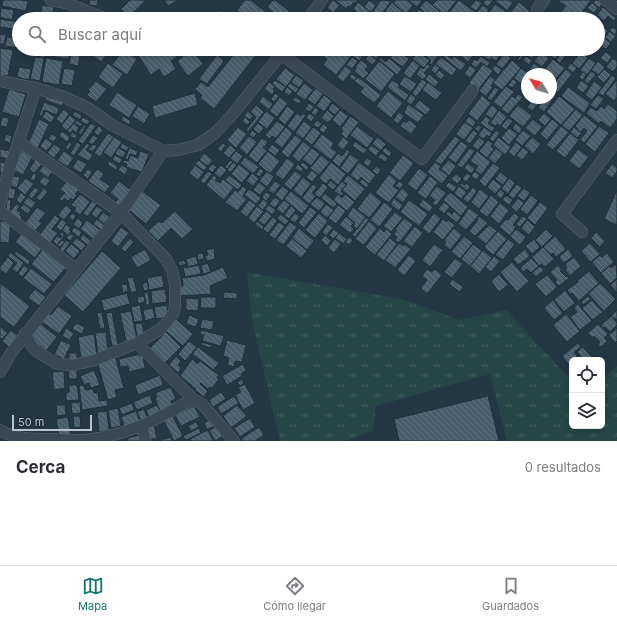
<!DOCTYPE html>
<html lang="es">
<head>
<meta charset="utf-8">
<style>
  :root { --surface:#fff; --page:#f2f2f3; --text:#2b2b33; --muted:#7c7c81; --line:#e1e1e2; --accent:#0f766e }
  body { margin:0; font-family:Inter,sans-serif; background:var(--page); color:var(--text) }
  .controls { position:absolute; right:12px; bottom:12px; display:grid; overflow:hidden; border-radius:6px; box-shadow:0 2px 6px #0003 }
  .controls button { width:36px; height:36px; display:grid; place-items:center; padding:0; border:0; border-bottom:1px solid var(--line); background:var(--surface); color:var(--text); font:20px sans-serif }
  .compass { position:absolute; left:521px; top:68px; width:36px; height:36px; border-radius:50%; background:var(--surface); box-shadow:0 2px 6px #0003; rotate:308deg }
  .scale { position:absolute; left:12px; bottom:10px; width:80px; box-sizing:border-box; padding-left:4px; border:2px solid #b7c3ce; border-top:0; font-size:11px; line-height:14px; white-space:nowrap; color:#b7c3ce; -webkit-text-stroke:3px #1e2d3a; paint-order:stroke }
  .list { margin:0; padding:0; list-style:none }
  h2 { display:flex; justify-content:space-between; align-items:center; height:52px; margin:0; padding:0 16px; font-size:17px }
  h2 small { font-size:13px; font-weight:400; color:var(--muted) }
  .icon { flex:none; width:22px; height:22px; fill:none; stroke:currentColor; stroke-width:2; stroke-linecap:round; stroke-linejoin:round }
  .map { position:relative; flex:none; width:617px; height:441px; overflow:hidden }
  .search { position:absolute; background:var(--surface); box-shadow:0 2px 6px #0003; left:12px; right:12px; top:12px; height:44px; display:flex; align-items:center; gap:10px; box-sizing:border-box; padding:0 14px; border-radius:22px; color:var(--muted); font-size:15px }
  .sheet { height:124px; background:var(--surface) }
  nav { display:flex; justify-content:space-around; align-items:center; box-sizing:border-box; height:56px; border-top:1px solid var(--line); background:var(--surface); font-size:11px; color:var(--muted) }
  nav a { display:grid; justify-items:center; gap:2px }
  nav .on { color:var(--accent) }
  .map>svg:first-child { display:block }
</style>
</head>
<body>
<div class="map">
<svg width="617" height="441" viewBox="0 0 617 441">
  <defs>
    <pattern id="grass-tufts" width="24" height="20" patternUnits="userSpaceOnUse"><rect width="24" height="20" fill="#264646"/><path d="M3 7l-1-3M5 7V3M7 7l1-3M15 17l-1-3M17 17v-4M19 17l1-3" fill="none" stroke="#435f60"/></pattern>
    <pattern id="building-back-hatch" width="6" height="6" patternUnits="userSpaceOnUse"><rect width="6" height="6" fill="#485d6c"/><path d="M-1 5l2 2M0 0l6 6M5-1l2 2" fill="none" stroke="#607380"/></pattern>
  </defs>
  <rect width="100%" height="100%" fill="#243745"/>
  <path fill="url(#grass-tufts)" d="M 247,272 L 401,299 L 460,320 L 506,310 L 572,381 L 572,426 L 602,426 L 602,379 L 617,366 L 617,441 L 507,441 L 490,374 L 376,406 L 373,431 L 345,441 L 280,441 L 252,321 Z"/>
  <path fill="url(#building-back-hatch)" stroke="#202f3c" d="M 3,0 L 21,0 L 28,1 L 26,11 L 2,6 Z
    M 90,0 L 98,0 L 97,6 L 89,5 Z
    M 130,0 L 143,0 L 145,1 L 129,17 L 121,9 Z
    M 164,0 L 176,0 L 177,1 L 168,6 Z
    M 245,0 L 251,0 L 274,19 L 248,19 L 237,10 Z
    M 273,0 L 275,0 L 289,11 L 282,19 L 281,19 L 267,7 Z
    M 333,0 L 340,5 L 333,13 L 327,8 Z
    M 335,0 L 358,0 L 356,3 L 354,2 L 350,7 L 348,6 L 346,9 Z
    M 369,0 L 376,5 L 371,12 L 364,7 Z
    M 381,0 L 391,1 L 379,18 L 372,13 Z
    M 396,0 L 407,0 L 413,5 L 406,14 L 393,3 Z
    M 408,0 L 422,0 L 417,7 Z
    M 426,0 L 445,16 L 442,19 L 432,19 L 419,8 Z
    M 437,0 L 457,0 L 445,15 L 432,5 Z
    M 459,0 L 475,12 L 469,19 L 455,19 L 448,14 Z
    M 476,0 L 482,3 L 476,11 L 470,7 Z
    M 485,0 L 493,0 L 488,7 L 483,3 Z
    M 494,0 L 509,0 L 513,3 L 507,10 Z
    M 560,0 L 591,0 L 577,19 L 568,19 L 569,18 L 561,12 L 566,6 L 559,2 Z
    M 596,0 L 598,0 L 602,4 L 599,8 L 593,3 Z
    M 358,2 L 377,17 L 376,19 L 360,19 L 354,14 L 356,11 L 353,9 Z
    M 392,2 L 403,12 L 397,19 L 395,19 L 385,11 Z
    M 519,2 L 532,13 L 527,19 L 521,14 L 517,19 L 505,19 Z
    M 592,3 L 598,8 L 594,13 L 587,8 Z
    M 495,4 L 506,12 L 501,19 L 494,19 L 488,14 Z
    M 42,5 L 54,7 L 52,16 L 41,13 Z
    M 483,5 L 489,10 L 483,17 L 477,12 Z
    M 603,7 L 616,18 L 614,21 L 608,16 L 604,21 L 597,15 Z
    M 1,8 L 14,10 L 12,20 L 0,17 Z
    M 419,9 L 427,16 L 424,19 L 414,19 L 412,18 Z
    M 220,10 L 230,17 L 228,19 L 213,19 Z
    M 326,10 L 333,15 L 330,19 L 321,19 L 320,18 Z
    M 57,11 L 70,14 L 69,19 L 55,19 Z
    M 338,11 L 346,18 L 346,19 L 341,19 L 335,15 Z
    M 552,11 L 562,19 L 545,19 Z
    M 403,13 L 408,17 L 406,19 L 398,19 Z
    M 477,13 L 483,18 L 482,19 L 472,19 Z
    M 533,13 L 541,19 L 529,19 Z
    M 352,14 L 357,18 L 356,19 L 348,19 Z
    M 0,19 L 17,22 L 15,29 L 0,27 Z
    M 603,27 L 608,31 L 605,35 L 600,30 Z
    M 613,27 L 617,30 L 615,35 L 609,31 Z
    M 610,31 L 616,36 L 611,42 L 605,37 Z
    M 0,34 L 6,35 L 4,44 L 0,44 Z
    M 7,37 L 19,39 L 18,48 L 5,46 Z
    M 605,38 L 611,43 L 606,49 L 600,45 Z
    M 0,48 L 13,50 L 8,76 L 0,75 Z
    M 80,49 L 93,49 L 91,56 L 79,52 Z
    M 98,49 L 110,50 L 101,62 L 93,56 Z
    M 111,49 L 116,53 L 114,57 L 108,53 Z
    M 134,49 L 172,49 L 177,57 L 171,61 L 176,69 L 164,77 L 159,69 L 151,75 Z
    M 192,49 L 203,64 L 188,76 L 177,61 Z
    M 238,49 L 251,49 L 257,54 L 214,109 L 200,98 L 202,95 L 195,89 L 201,82 L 208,87 Z
    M 301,49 L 312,49 L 308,54 Z
    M 314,49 L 322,49 L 316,57 L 311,53 Z
    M 335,49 L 357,49 L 336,75 L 323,65 L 327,59 L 323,56 L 326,51 L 331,55 Z
    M 358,49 L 365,53 L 359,61 L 352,56 Z
    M 361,49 L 378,49 L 382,52 L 377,59 Z
    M 396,49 L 409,59 L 403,67 L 390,58 Z
    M 420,49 L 443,49 L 431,65 L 429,63 L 431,60 L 418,51 Z
    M 452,49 L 475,49 L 477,51 L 468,62 Z
    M 485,49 L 494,49 L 501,54 L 496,61 L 491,58 L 489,60 L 481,55 Z
    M 508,49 L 522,49 L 515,58 L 506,51 Z
    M 522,49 L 529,49 L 535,55 L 532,59 Z
    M 533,49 L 540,49 L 541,50 L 537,54 L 532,50 Z
    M 545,49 L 554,49 L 560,53 L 555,59 L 544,50 Z
    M 564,49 L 571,49 L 560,63 L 556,60 Z
    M 583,49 L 594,49 L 590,55 Z
    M 123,50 L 137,59 L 127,75 L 112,65 Z
    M 35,51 L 45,53 L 44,58 L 34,55 Z
    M 52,52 L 69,55 L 68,59 L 51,56 Z
    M 418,52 L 430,60 L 424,68 L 412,59 Z
    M 541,52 L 549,58 L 542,67 L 534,61 Z
    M 581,52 L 588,58 L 579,69 L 572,63 Z
    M 606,52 L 612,57 L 607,63 L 600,58 Z
    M 505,53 L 511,58 L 502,69 L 496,64 Z
    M 522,53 L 524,55 L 519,61 L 517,60 Z
    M 71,54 L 80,55 L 78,66 L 69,64 Z
    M 369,54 L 377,60 L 372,65 L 365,59 Z
    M 445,54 L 452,59 L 454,56 L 466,64 L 461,71 L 443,57 Z
    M 217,55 L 224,61 L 207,84 L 199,79 Z
    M 481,56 L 490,63 L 487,67 L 481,62 L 476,68 L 471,64 L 474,59 L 477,61 Z
    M 526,56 L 532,60 L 529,65 L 523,60 Z
    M 35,57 L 44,58 L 40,81 L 30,79 Z
    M 352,57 L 358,61 L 352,69 L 346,65 Z
    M 380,57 L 386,62 L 389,58 L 402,69 L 397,75 L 379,60 Z
    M 441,57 L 457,69 L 452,76 L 435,64 Z
    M 46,58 L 63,61 L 59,85 L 42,82 Z
    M 589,58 L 596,63 L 587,75 L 580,70 Z
    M 613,58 L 617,61 L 617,67 L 613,72 L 606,67 Z
    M 553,59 L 565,68 L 551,85 L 551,74 L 541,74 Z
    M 361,60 L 368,66 L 365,70 L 369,73 L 363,79 L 354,71 L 357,68 L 355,67 Z
    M 413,60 L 420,66 L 410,79 L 403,73 Z
    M 512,60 L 521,68 L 502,90 L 493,83 Z
    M 379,61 L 395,74 L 381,92 L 365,79 Z
    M 598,61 L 605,67 L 599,75 L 591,70 Z
    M 108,63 L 123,74 L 113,88 L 98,77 Z
    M 534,63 L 542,69 L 539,74 L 530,69 Z
    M 571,63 L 577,68 L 573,73 L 567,68 Z
    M 428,64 L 430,66 L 424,73 L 427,75 L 423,80 L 416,74 L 421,67 L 423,69 Z
    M 435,64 L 440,68 L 435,74 L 431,70 Z
    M 483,64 L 493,71 L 478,90 L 469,83 Z
    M 470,65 L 476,70 L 470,78 L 464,74 Z
    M 495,65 L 502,70 L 498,75 L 492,69 Z
    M 345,66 L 352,71 L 343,82 L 337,77 Z
    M 19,67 L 31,69 L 29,80 L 17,77 Z
    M 64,68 L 75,70 L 72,86 L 61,84 Z
    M 285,68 L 295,75 L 286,87 L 276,79 Z
    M 521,68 L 529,74 L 527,74 L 527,88 L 514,78 Z
    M 566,69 L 572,74 L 558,92 L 551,87 Z
    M 604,69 L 611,75 L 604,83 L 597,77 Z
    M 439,70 L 445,75 L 441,80 L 435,75 Z
    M 591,71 L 596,74 L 588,84 L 584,81 Z
    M 583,72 L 586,75 L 583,80 L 579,77 Z
    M 352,74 L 357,77 L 354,81 L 349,77 Z
    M 429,74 L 439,82 L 435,87 L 425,79 Z
    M 296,75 L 304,81 L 299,88 L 291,82 Z
    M 612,75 L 616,78 L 603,96 L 598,93 Z
    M 405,76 L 417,84 L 411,92 L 399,84 Z
    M 490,76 L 495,80 L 491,86 L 493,87 L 486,96 L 479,91 Z
    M 358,77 L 381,95 L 374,103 L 360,92 L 364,88 L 354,81 Z
    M 422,79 L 427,83 L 416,97 L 412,93 Z
    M 513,79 L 517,82 L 512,88 L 508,85 Z
    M 275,80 L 286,87 L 282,92 L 272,84 Z
    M 392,80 L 400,85 L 398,87 L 409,95 L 405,101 L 387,87 Z
    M 581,80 L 589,86 L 583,93 L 576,88 Z
    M 617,80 L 617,97 L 614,101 L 605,94 Z
    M 96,81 L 107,89 L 96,102 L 87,95 L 90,91 L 88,90 Z
    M 594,81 L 602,87 L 592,100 L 585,95 Z
    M 269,82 L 275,87 L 273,89 L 275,90 L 272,95 L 264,89 Z
    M 428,82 L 442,93 L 436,100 L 422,90 Z
    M 290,83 L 299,89 L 296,93 L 287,86 Z
    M 304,83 L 313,90 L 305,100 L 296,94 Z
    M 506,86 L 514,92 L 501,108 L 493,102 Z
    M 287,87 L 293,91 L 289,96 L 284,92 Z
    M 495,87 L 499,90 L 491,101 L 487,98 Z
    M 568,87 L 590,103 L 584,113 L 561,96 Z
    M 316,88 L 323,94 L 315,105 L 307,99 Z
    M 9,89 L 26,94 L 19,117 L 2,112 Z
    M 388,91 L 403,103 L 391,118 L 376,106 Z
    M 551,91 L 556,95 L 544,112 L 538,107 L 545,98 L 551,98 Z
    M 117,92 L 137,105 L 129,118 L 109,105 Z
    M 527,92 L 527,98 L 533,98 L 530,102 L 523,97 Z
    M 195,93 L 198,105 L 155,118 L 152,106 Z
    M 275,93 L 279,96 L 274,102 L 271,99 Z
    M 411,94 L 416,98 L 411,105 L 406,101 Z
    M 518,94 L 523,97 L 508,114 L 501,109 L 512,96 L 515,98 Z
    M 324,95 L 332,101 L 324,112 L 316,106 Z
    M 482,95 L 491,103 L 477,121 L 468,114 Z
    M 598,95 L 604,99 L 596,109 L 590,105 Z
    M 47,96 L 63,102 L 62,106 L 45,100 Z
    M 263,96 L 273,104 L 269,110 L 259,102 Z
    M 559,96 L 575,109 L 561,125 L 546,112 Z
    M 280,97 L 288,103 L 277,117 L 269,111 Z
    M 295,97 L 301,101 L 298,104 L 292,100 Z
    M 534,98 L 537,98 L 541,101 L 532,111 L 527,107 Z
    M 419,100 L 431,109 L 426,115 L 414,107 Z
    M 44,102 L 59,108 L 57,115 L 44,110 L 42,116 L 39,116 Z
    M 309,103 L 314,107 L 310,112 L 305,109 Z
    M 332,103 L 340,109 L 335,115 L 328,110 Z
    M 408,104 L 424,115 L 418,123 L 404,113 Z
    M 608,104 L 617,111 L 617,119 L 610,128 L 601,121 L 599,124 L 586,113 L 591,107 L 597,111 L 601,106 L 604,109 Z
    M 256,105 L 264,112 L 248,132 L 246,130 L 256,117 L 250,112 Z
    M 492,105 L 498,110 L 492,119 L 485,114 Z
    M 518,105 L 532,116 L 523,127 L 509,116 Z
    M 138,106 L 150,114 L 144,124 L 132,116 Z
    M 287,106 L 295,112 L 285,125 L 278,119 Z
    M 315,107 L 319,110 L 315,116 L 311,113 Z
    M 64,109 L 69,114 L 62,124 L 56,119 Z
    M 576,109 L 583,115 L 569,131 L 562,125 Z
    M 327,110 L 334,116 L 328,123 L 321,118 Z
    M 340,110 L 349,116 L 340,127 L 332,120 Z
    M 499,110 L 507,117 L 500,126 L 497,124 L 495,126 L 490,123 Z
    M 46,111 L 55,117 L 51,123 L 42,117 Z
    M 75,111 L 82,116 L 80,120 L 72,115 Z
    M 248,111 L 253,116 L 250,120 L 244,116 Z
    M 266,111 L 275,118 L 267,129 L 258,122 Z
    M 399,112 L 404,116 L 398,124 L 393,120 Z
    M 297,113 L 301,116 L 303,113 L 306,115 L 294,132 L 287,126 Z
    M 309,113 L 315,117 L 311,122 L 306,118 Z
    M 544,113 L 551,119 L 545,126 L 538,120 Z
    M 70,115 L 76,120 L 67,131 L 61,126 Z
    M 584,115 L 598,126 L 584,143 L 580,140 L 587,131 L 584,128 L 581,132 L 575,126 Z
    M 123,116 L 131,121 L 129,125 L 121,120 Z
    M 350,116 L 359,122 L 346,139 L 341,134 L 343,131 L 341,129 Z
    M 469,116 L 476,122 L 473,127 L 465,122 Z
    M 486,116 L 491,120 L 488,123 L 495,128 L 492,132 L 480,123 Z
    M 2,117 L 9,118 L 7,127 L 0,126 Z
    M 83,117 L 90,121 L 87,125 L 80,121 Z
    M 245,117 L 250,122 L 247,125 L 242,121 Z
    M 508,118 L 513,121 L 506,130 L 501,126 Z
    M 39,119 L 49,124 L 38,148 L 28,144 Z
    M 533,119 L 542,127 L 535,136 L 525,128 Z
    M 552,119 L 559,125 L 547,140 L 540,134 Z
    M 76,120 L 83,124 L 81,127 L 74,123 Z
    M 317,120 L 322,124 L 318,128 L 313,125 Z
    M 409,120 L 417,126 L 411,134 L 400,126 L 403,121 L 406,123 Z
    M 277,121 L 285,127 L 276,138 L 272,136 L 270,139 L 265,135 Z
    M 304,121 L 312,127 L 303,139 L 295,133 Z
    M 464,122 L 473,128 L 464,140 L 456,134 Z
    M 74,123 L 79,128 L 76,133 L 73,130 L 70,133 L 67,131 Z
    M 91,123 L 96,126 L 83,144 L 78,141 Z
    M 258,123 L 264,128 L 259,134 L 253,129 Z
    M 516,123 L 522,129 L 519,134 L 512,128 Z
    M 323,124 L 328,127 L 324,133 L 319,130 Z
    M 84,125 L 86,126 L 81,135 L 78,133 Z
    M 478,125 L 482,127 L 478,132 L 475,129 Z
    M 99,126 L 103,130 L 98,136 L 94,132 Z
    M 357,126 L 374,139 L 367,148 L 350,135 Z
    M 561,126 L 569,132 L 553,150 L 546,145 Z
    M 599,126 L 609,133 L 595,152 L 585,144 Z
    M 238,127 L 247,134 L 236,148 L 227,140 Z
    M 286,127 L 293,133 L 282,148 L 274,142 Z
    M 313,127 L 321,133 L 312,145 L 304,139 Z
    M 484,127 L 492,133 L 489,137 L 487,135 L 483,139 L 478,135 Z
    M 574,127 L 582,133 L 577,138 L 570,132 Z
    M 509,128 L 518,134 L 509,145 L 501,138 Z
    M 252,130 L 257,134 L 253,138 L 249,135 Z
    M 473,130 L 478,133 L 470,144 L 465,141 Z
    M 496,130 L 500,133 L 493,142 L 489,139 Z
    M 523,130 L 531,136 L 522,146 L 515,140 Z
    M 62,131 L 70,137 L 67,142 L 59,136 Z
    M 72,132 L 77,136 L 75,139 L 70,136 Z
    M 108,133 L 114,137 L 100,157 L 94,153 Z
    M 570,133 L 579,140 L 565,158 L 556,151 Z
    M 6,134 L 12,136 L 10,143 L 4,141 Z
    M 52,134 L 57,137 L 54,142 L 48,139 Z
    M 322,134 L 334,143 L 331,148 L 337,152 L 331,160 L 313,146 Z
    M 93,135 L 98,138 L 92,145 L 88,142 Z
    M 295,135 L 302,140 L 288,158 L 281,152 Z
    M 249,136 L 257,142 L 247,155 L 239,148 Z
    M 455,136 L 460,140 L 441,165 L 435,161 Z
    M 114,137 L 122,142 L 111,158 L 103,152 Z
    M 343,137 L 349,142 L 343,150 L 337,145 Z
    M 377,137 L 386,144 L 381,151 L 372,144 Z
    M 479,137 L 485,142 L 478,150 L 472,146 Z
    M 498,137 L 511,147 L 505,155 L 493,145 Z
    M 532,137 L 541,144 L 533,154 L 524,146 Z
    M 46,138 L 53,144 L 46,151 L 40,146 Z
    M 262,138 L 268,142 L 263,148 L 267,151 L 257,163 L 248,156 Z
    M 488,140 L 493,144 L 491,146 L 494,149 L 487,158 L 479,151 Z
    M 303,141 L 311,148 L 299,162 L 292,156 Z
    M 355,141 L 367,150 L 364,154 L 352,146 Z
    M 461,141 L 468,146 L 456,163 L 448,158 Z
    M 69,142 L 72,144 L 68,150 L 65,148 Z
    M 77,142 L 81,145 L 74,156 L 70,154 Z
    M 516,142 L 522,147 L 514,157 L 508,152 Z
    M 87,143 L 90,145 L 86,150 L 93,155 L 89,161 L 77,155 Z
    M 122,143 L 129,147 L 127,151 L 120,148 Z
    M 223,143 L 226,145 L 221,152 L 217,149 Z
    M 54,144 L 61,149 L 54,158 L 47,153 Z
    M 94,144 L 97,146 L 93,152 L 88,149 Z
    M 272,144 L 280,150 L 275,156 L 268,150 Z
    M 230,145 L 236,150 L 229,158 L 223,153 Z
    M 371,145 L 380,151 L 376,156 L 368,150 Z
    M 385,147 L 392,153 L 389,157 L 382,151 Z
    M 523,147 L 529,152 L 522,160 L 516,156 Z
    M 118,148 L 126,152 L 123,158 L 115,154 Z
    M 129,148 L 138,151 L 136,156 L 130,154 L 128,160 L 125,159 Z
    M 312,148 L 320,154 L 311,166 L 302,159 Z
    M 470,148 L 475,151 L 462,168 L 457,165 Z
    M 496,148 L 503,154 L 495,164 L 488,158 Z
    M 0,149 L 10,151 L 9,159 L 0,157 Z
    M 347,149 L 350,152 L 339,167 L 332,161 L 338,153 L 342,156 Z
    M 578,149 L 589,157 L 579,169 L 569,161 Z
    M 22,151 L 33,156 L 23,175 L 12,169 Z
    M 64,151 L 74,158 L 67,167 L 57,160 Z
    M 140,151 L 149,154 L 142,172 L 126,167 L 127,164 L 123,163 L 124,160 L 128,161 L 130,155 L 138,158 Z
    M 236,151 L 243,156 L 237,164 L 230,158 Z
    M 268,151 L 280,161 L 270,174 L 258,164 Z
    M 477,151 L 491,162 L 481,175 L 475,170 L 478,166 L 470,161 Z
    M 204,153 L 213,160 L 208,166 L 199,160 Z
    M 381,153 L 388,158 L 385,162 L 378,157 Z
    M 350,154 L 359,160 L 348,174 L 340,168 Z
    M 115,155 L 122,159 L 120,164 L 112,160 Z
    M 321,155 L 330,162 L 319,175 L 310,168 Z
    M 403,155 L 414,163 L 400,181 L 389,173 Z
    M 245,157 L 259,167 L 253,174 L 240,163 Z
    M 287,158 L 295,164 L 283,180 L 275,174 Z
    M 367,158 L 372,161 L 368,167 L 363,163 Z
    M 36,159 L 42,164 L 34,173 L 29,169 Z
    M 78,159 L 87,164 L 81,173 L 72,168 Z
    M 199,160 L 207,167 L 204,171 L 195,164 Z
    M 230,160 L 233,162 L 227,169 L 225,167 Z
    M 448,160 L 456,166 L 449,176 L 441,169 Z
    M 110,161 L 118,167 L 116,170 L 107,164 Z
    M 0,162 L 5,163 L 3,173 L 0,173 Z
    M 233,162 L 237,165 L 231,172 L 227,170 Z
    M 303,162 L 309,167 L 306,170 L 300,165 Z
    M 331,162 L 346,174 L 338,185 L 330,179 L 326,184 L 319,178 Z
    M 359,162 L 376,175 L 369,184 L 361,177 L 358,181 L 350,175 Z
    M 435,162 L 441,166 L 439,169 L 448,176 L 442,184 L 427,172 Z
    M 468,163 L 475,169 L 471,174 L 464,168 Z
    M 493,163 L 500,168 L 485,187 L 479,181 Z
    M 45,164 L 53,171 L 48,178 L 39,171 Z
    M 212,164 L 217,167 L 212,173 L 208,169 Z
    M 239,164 L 250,173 L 242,183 L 231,174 Z
    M 298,164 L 303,169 L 301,172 L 295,168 Z
    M 612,164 L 617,168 L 617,171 L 612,178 L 605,173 Z
    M 122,165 L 128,169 L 125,175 L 118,170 Z
    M 195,165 L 204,172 L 198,180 L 189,173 Z
    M 221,165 L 227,170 L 220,178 L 214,173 Z
    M 376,166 L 381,170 L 378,175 L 372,171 Z
    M 260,168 L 264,171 L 259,177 L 256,174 Z
    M 419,168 L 428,175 L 416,191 L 407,184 Z
    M 88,169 L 92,172 L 88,179 L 83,175 Z
    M 97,169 L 104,174 L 100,179 L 110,186 L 105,193 L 88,181 Z
    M 312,170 L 318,175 L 312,182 L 306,177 Z
    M 208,171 L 212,174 L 204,184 L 200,181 Z
    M 267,171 L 274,177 L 267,187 L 259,181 Z
    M 295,171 L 302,176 L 291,190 L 284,184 Z
    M 475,171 L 480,175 L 476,180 L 471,176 Z
    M 500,172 L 508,178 L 503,185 L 495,179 Z
    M 33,173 L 37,175 L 34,181 L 30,180 Z
    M 252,173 L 259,179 L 253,186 L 246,181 Z
    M 467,173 L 471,176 L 466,182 L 462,179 Z
    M 389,174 L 397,181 L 393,186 L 399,190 L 389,203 L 375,193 Z
    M 456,174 L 462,179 L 457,184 L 451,179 Z
    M 214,175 L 217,178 L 215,180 L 220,183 L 223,179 L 234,187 L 224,200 L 206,185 Z
    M 229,175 L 242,185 L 238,190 L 225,180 Z
    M 348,175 L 365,189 L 355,201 L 342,190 L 347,184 L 343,181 Z
    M 13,176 L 20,177 L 17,188 L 11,186 Z
    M 44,176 L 50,181 L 45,187 L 39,182 Z
    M 430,176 L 438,182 L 426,199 L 417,193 Z
    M 303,177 L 311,184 L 301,197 L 293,190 Z
    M 26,178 L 34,184 L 25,195 L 17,188 Z
    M 509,178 L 515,183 L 508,194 L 501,189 Z
    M 362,179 L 369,184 L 367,188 L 359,182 Z
    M 493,179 L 502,186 L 495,194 L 487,187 Z
    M 330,180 L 337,186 L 333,190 L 327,185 Z
    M 67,181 L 79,190 L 75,194 L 77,195 L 73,200 L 71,198 L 68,201 L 65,198 L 62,201 L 59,199 L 65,193 L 60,189 Z
    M 119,181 L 131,190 L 119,205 L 115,202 L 118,199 L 110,193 Z
    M 275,181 L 281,185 L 273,194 L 268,190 Z
    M 342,181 L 346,185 L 341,191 L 344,194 L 341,196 L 334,191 Z
    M 399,181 L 404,184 L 400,189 L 395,186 Z
    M 259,182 L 266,188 L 260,195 L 253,190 Z
    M 449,182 L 457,187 L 453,192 L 445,186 Z
    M 323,183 L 328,187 L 320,198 L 314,194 Z
    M 461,183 L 465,185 L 466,183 L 470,187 L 467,191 L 460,185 Z
    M 313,184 L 317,187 L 312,193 L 316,196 L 309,204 L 302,198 Z
    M 517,184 L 522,188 L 513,199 L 508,195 Z
    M 243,186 L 247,189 L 243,196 L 247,199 L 237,211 L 225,202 L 235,190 L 238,192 Z
    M 282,186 L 289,191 L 282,201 L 275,195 Z
    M 437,186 L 446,193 L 436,206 L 432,203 L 435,200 L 429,196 Z
    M 459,186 L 467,192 L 461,199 L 454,193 Z
    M 35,187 L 39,190 L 32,199 L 28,196 Z
    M 473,187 L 477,191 L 468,203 L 463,199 Z
    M 9,188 L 16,189 L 14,199 L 8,198 Z
    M 44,188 L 48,192 L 40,201 L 36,198 Z
    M 402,188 L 409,194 L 403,203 L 395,197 Z
    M 524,188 L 530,193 L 524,201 L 517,196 Z
    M 249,189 L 261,198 L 256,204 L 244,195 Z
    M 480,189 L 489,196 L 479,209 L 471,202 Z
    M 500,189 L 505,193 L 501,199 L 496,195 Z
    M 617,190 L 617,225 L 604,219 Z
    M 142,191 L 161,205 L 146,224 L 128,209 Z
    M 291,191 L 309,206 L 302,214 L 284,199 Z
    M 21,192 L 26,197 L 20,204 L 16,200 Z
    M 266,192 L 271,195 L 266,201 L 262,197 Z
    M 370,192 L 382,202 L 369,218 L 357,209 Z
    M 450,192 L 468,207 L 461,216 L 443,200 Z
    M 325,193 L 337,204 L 334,208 L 321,198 Z
    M 80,194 L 90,202 L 80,215 L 74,211 L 76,208 L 71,205 Z
    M 338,194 L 342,198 L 345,194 L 355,202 L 347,211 L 333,200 Z
    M 491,195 L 499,202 L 487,217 L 479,211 Z
    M 506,195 L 513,200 L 509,205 L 502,200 Z
    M 531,195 L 538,201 L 527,215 L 520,209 Z
    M 28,197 L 36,203 L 31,209 L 23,203 Z
    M 275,197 L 280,201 L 275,208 L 269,204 Z
    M 317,197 L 325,204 L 319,211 L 310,204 Z
    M 394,198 L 403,205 L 399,211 L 390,204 Z
    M 518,198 L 524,203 L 517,212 L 511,207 Z
    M 263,199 L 268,203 L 263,210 L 258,206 Z
    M 423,199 L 433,207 L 429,212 L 419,205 Z
    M 7,200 L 11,200 L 10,211 L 6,210 Z
    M 249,200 L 256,205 L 247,217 L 240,212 Z
    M 284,200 L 290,205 L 283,214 L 276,209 Z
    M 409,200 L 428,214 L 419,226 L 400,212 Z
    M 92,201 L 97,204 L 87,217 L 83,213 Z
    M 384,202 L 393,209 L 379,227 L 370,220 Z
    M 444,202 L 450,207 L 444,214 L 438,209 Z
    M 540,202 L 548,208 L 535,225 L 527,218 Z
    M 500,203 L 509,210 L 499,224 L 490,216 Z
    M 16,204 L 20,206 L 17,210 L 21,213 L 20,215 L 22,217 L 20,220 L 9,213 Z
    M 24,204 L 31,210 L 28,214 L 20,208 Z
    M 326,204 L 334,210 L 327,218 L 320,212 Z
    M 66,205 L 72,210 L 64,220 L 58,215 Z
    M 269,205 L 276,210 L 272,215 L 265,209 Z
    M 338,205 L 346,211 L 336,224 L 328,218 Z
    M 97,206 L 103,210 L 96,218 L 91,214 Z
    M 257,206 L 264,211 L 254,223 L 248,218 Z
    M 291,206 L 296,210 L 289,219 L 284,215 Z
    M 37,207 L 46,213 L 39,221 L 42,223 L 35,231 L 25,223 Z
    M 310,207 L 317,212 L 304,228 L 298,223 Z
    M 353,207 L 366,217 L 357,229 L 353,226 L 355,223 L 347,216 Z
    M 469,208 L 479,215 L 466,230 L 458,224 Z
    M 175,211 L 193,229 L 182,239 L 171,228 L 158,241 L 148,231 L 159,221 L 162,223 Z
    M 266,211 L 272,216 L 264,225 L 258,221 Z
    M 448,211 L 452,214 L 454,211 L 461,217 L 457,223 L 446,214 Z
    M 103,212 L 110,217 L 104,224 L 98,219 Z
    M 395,212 L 403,218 L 391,232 L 383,226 Z
    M 73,213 L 76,216 L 73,221 L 69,217 Z
    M 295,213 L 300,216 L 295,223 L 290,219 Z
    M 319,213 L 328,221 L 315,238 L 305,230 Z
    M 434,213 L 441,219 L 429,234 L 422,228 Z
    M 514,213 L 519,217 L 513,225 L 516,227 L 510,236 L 499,227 L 506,219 L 508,220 Z
    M 280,214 L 289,221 L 285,225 L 277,218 Z
    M 55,215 L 60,219 L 52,229 L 58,233 L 50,243 L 40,234 Z
    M 346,216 L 354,223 L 351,226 L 354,229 L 350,233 L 339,225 Z
    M 479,216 L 488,223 L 475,236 L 469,231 L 478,220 L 477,219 Z
    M 523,216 L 527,219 L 520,227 L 516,224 Z
    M 273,217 L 277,221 L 268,233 L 263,229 Z
    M 366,217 L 369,220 L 355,237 L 352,235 Z
    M 78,218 L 83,223 L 79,229 L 73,224 Z
    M 404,218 L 413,225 L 399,243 L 395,240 L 397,237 L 394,234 L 397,230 L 395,229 Z
    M 62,219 L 67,223 L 61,231 L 56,227 Z
    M 97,219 L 104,225 L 101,230 L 93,224 Z
    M 443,219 L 446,222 L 448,220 L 455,225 L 443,240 L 433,232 Z
    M 87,220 L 100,230 L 93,239 L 80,229 Z
    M 527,220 L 535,227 L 529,235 L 521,228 Z
    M 0,221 L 11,222 L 9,243 L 0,242 Z
    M 257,221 L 264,227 L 262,230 L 255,224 Z
    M 369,221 L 377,228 L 364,245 L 355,239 Z
    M 279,222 L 285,226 L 275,239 L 269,235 Z
    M 290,222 L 297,227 L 283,245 L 276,240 Z
    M 66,224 L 71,228 L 69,230 L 71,232 L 68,236 L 62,230 Z
    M 328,224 L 333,227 L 326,236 L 322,232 Z
    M 489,225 L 497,231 L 486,244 L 477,237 Z
    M 415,226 L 423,233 L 412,247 L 403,241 Z
    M 75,227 L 82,232 L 79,237 L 71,231 Z
    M 121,227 L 129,233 L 118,247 L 111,241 Z
    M 299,228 L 314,241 L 307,250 L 292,238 Z
    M 380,228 L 384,232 L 386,229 L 392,234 L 375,255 L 365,247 Z
    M 454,228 L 462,235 L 450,250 L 444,245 L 446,242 L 444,240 Z
    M 334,229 L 339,233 L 333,239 L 329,235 Z
    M 516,229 L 526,237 L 520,245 L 510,236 Z
    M 546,229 L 553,236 L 542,247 L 535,240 Z
    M 498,231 L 507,239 L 493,255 L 484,247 Z
    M 23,232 L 43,247 L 35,258 L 15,242 Z
    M 62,232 L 64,234 L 64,236 L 57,245 L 53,241 L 57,236 L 60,238 L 62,236 L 59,234 Z
    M 596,232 L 605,241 L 600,247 L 591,238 Z
    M 70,233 L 74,236 L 70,241 L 66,238 Z
    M 339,233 L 347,239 L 343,244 L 335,238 Z
    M 83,234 L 91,241 L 88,245 L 80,239 Z
    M 325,235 L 331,241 L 327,246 L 321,240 Z
    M 464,236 L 473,243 L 460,259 L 451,252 Z
    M 555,236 L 566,249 L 556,257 L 553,253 L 551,255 L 543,247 Z
    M 349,237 L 353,240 L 349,245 L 345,242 Z
    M 76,238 L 86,245 L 82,251 L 72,243 Z
    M 130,238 L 134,242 L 125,252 L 121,248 Z
    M 292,238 L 307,251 L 301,258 L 286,246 Z
    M 390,238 L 397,244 L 384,261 L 376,255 Z
    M 335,239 L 341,244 L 334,253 L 328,248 Z
    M 508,239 L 515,244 L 503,260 L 495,255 Z
    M 534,239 L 540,247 L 532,254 L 525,246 Z
    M 62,240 L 65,242 L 60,247 L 57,245 Z
    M 66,240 L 70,243 L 63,252 L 60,249 Z
    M 399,243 L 403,246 L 404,244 L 411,249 L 395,268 L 385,260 Z
    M 590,243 L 600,254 L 591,262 L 581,251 Z
    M 71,244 L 80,251 L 74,259 L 65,251 Z
    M 434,244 L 443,250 L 430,267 L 422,260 Z
    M 473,244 L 482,251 L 470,266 L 461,259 Z
    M 543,247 L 554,259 L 545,267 L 541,264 L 539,266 L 532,257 Z
    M 44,248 L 67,266 L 54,282 L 31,264 Z
    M 214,248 L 215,259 L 207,261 L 205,256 L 208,255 L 206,250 Z
    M 145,249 L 151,260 L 137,268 L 131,257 Z
    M 525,249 L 530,256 L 518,265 L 513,259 Z
    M 568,249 L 573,256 L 564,263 L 559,257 Z
    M 483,250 L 492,258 L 479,274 L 470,266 Z
    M 16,251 L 30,261 L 28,265 L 14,254 Z
    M 102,251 L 121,268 L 83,312 L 64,295 Z
    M 10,252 L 24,263 L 17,273 L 12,269 L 17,263 L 8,256 Z
    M 203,253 L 204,259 L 198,260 L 197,254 Z
    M 607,253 L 614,262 L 601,273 L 592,262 L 600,255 L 602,257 Z
    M 409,255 L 416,261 L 404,276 L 397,270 Z
    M 196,256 L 198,264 L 188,267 L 186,259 Z
    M 494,256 L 500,261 L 491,272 L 485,267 Z
    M 8,257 L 14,263 L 6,274 L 0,270 L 0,267 Z
    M 574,257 L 581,266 L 570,276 L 565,270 L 567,268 L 565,264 Z
    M 455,258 L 463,264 L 452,278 L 444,272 Z
    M 531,258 L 539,266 L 531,273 L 527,269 L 523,272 L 520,268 Z
    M 184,260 L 186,264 L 180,266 L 178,262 Z
    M 512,262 L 529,281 L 517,292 L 500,272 Z
    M 208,263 L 211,272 L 203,274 L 201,265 Z
    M 616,264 L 617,278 L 610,284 L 601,273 L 609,266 L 611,268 Z
    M 24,265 L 29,269 L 22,277 L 18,274 Z
    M 199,265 L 201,274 L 185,277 L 183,268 Z
    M 558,265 L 562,270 L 560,271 L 566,277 L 567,276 L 569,278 L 559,286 L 555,282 L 557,280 L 550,272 Z
    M 540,266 L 544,270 L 536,277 L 532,273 Z
    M 223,267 L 228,278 L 210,286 L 211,294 L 178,296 L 177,287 L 183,286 L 182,278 L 204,275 Z
    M 31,268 L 52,284 L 44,294 L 23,278 Z
    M 427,269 L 432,272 L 435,269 L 442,275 L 427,294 L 421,288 L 427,280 L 422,276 Z
    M 589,271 L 599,283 L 579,301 L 572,293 L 570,294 L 567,290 L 578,282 L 577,281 Z
    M 499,274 L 508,285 L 499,292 L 491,281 Z
    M 162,275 L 164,287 L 149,290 L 147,278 Z
    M 547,275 L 557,287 L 546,297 L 535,284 Z
    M 133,277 L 137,291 L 131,293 L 127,278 Z
    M 452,279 L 463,287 L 460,292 L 449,284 Z
    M 617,279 L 617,293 L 610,285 Z
    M 147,282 L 149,290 L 144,291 L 142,284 Z
    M 0,283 L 30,306 L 14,327 L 0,317 Z
    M 600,283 L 616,299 L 604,311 L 588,294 Z
    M 127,284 L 128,291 L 123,293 L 121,285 Z
    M 35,289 L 46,297 L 39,306 L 28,298 Z
    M 165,289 L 167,302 L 152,304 L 151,291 Z
    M 565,290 L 575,303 L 564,312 L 554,300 Z
    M 148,292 L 150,305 L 146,305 L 144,293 Z
    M 224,292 L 237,293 L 237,299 L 223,298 Z
    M 127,293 L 130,304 L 104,311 L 101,300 Z
    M 144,296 L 145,302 L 138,304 L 137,297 Z
    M 588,296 L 591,299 L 583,305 L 581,302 Z
    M 201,297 L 216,297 L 216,308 L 200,308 Z
    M 186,298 L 199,299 L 198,311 L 186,310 Z
    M 553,300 L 563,313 L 554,320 L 544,308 Z
    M 592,300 L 603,312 L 592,320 L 582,308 Z
    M 578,304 L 592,321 L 580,330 L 570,317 L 577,312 L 574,308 Z
    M 140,305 L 143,321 L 134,322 L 131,307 Z
    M 167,305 L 168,317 L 156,319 L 154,307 Z
    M 58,306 L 72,316 L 59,334 L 38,319 L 44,310 L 51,315 Z
    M 153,308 L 155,318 L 145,321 L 143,310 Z
    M 617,310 L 617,320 L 615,318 L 614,319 L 611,316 Z
    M 131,311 L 137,339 L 126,341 L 120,313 Z
    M 102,312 L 105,328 L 100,329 L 97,313 Z
    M 112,312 L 118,345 L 112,346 L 106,313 Z
    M 566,314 L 580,331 L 567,342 L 553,325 Z
    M 189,315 L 199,319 L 196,327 L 186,324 Z
    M 611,316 L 617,323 L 617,325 L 610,332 L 605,327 L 603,328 L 601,325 Z
    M 176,319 L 193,334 L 183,346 L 166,331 Z
    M 202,319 L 214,321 L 212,330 L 200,328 Z
    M 76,323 L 85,327 L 82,334 L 72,329 Z
    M 142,323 L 144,334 L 137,336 L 135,324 Z
    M 41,324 L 57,337 L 46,351 L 36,343 L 32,335 Z
    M 598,324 L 608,334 L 604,338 L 607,341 L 601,347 L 598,345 L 600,342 L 594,336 L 592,338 L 588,333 Z
    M 0,326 L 8,333 L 2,339 L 0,338 Z
    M 66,328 L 74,333 L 70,340 L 62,336 Z
    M 617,328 L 617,341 L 615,343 L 609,335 Z
    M 11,330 L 18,336 L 9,347 L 2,341 Z
    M 201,330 L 224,336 L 221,346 L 202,341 L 204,335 L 200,334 Z
    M 106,332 L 108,352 L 98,354 L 95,333 Z
    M 166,332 L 181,347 L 165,363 L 150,348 Z
    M 94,334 L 97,356 L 81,358 L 78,337 Z
    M 61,340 L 71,345 L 64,359 L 54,355 Z
    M 227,340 L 246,345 L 242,362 L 235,361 L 234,367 L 227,365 L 229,358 L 223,356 Z
    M 189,341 L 197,347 L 185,361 L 178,354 Z
    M 201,342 L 212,345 L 211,348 L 201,345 Z
    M 578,343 L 581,347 L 574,352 L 577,356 L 575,358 L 576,360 L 572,360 L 572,366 L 571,367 L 562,356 Z
    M 198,347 L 219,363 L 214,370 L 192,354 Z
    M 582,347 L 593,358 L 591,360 L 584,360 L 577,352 Z
    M 69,353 L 77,353 L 77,361 L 69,361 Z
    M 140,354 L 140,356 L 143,356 L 145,368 L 129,372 L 128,366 L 120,367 L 119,359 Z
    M 115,356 L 124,388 L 115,390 L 117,397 L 108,400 L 97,361 Z
    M 176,356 L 181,361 L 178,365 L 181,368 L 178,373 L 169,365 Z
    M 192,359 L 197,364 L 200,361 L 219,375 L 217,378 L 219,379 L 212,388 L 210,387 L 208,389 L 201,383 L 200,384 L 208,391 L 204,397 L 195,390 L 196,389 L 180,376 Z
    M 243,364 L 246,370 L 241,374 L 242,376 L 227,385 L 222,376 Z
    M 77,370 L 77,379 L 69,379 L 68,371 Z
    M 94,370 L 100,385 L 91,388 L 89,383 L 84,385 L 80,376 Z
    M 64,371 L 65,388 L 54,390 L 52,372 Z
    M 160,375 L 163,385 L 138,395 L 135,385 Z
    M 242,379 L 244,383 L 240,386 L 237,382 Z
    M 245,384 L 255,403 L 243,410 L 235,395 L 241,392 L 238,387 Z
    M 69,385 L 77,385 L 79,400 L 66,401 L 66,393 L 69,392 Z
    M 84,385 L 85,390 L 93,389 L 94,393 L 98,392 L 99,401 L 107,400 L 108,406 L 82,410 L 79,386 Z
    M 171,387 L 176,399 L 171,401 L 173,407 L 160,412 L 155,398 L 157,397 L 155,393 Z
    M 221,392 L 226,399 L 213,407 L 209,400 Z
    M 150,395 L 153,403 L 137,410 L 133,402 Z
    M 234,396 L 239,403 L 221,414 L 217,407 Z
    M 488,396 L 499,441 L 399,441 L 394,419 Z
    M 80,402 L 81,413 L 72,414 L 71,403 Z
    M 132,403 L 134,410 L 122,415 L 119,408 Z
    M 56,405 L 65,405 L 66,415 L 57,416 Z
    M 157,405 L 161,413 L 150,418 L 146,410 Z
    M 237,405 L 247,416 L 231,428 L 223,416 Z
    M 194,406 L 200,417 L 181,426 L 175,415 Z
    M 118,408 L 121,426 L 111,428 L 108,410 Z
    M 144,409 L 147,418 L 141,420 L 137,412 Z
    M 107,411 L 109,430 L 99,432 L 97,412 Z
    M 136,411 L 140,422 L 125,428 L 121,417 Z
    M 172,415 L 183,436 L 174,441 L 163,419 Z
    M 73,416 L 80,416 L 81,427 L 74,428 Z
    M 68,417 L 71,434 L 59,436 L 56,419 Z
    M 213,418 L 216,425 L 207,430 L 204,423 Z
    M 250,418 L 255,427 L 240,437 L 234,428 Z
    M 196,422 L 199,427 L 191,431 L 188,426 Z
    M 154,425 L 157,438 L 148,440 L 145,427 Z
    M 218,426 L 223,436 L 215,441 L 209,430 Z
    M 259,427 L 264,435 L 255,441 L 243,441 L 241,439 Z
    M 199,428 L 201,433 L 186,440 L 183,436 Z
    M 208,430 L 213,441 L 191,441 L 190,439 Z
    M 140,435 L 142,441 L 128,441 L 127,438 Z
    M 171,437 L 172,441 L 162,441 L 161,440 Z"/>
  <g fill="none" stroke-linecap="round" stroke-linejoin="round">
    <g stroke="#586672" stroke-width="12">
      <path id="minor" d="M 51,0 L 66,3 L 107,19
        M 605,0 L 617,9
        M 537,9 L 544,0
        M 308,19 L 322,0
        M 281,54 L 422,159 L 473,90
        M 0,81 L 39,89 L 64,97 L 88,108 L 112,125 L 163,151 L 178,150 L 198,145 L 215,133 L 232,115 L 285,49
        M 19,142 L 121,213 L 166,259 L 172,270 L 175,284 L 175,307 L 173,314 L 161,329 L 137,343 L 95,360 L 73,365 L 57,364 L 36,351 L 31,345 L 25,333
        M 0,204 L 8,173 L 36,88
        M 0,211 L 76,269
        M 582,232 L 562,214 L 617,140
        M 137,343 L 193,399 L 202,404 L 234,441
        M 0,372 L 11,353 L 121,213 L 163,151
        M 142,426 L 145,441
        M 0,430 C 14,439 32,439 48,439 C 60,439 73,441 85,440 C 126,436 158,419 193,399"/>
    </g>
    <use href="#minor" stroke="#394855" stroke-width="11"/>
  </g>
</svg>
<div class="controls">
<button><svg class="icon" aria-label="locate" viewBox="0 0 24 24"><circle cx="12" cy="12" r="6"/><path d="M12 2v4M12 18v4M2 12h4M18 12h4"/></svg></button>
<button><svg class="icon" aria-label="layers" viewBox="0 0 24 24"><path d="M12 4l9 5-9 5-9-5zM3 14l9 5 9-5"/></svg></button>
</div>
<svg class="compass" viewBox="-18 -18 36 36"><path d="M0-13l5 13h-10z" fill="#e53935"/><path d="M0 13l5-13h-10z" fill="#7c7c81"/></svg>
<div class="scale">50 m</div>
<div class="search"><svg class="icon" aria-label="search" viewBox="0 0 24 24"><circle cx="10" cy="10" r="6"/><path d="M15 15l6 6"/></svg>Buscar aquí</div>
</div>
<section class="sheet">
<h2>Cerca<small>0 resultados</small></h2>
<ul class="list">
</ul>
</section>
<nav>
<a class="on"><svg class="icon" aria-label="map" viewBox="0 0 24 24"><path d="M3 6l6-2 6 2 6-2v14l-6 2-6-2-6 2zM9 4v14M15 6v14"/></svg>Mapa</a>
<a><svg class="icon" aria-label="directions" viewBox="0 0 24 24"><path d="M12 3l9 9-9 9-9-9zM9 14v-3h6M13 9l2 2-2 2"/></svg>Cómo llegar</a>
<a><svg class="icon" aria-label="saved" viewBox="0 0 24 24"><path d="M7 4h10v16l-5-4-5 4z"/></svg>Guardados</a>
</nav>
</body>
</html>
